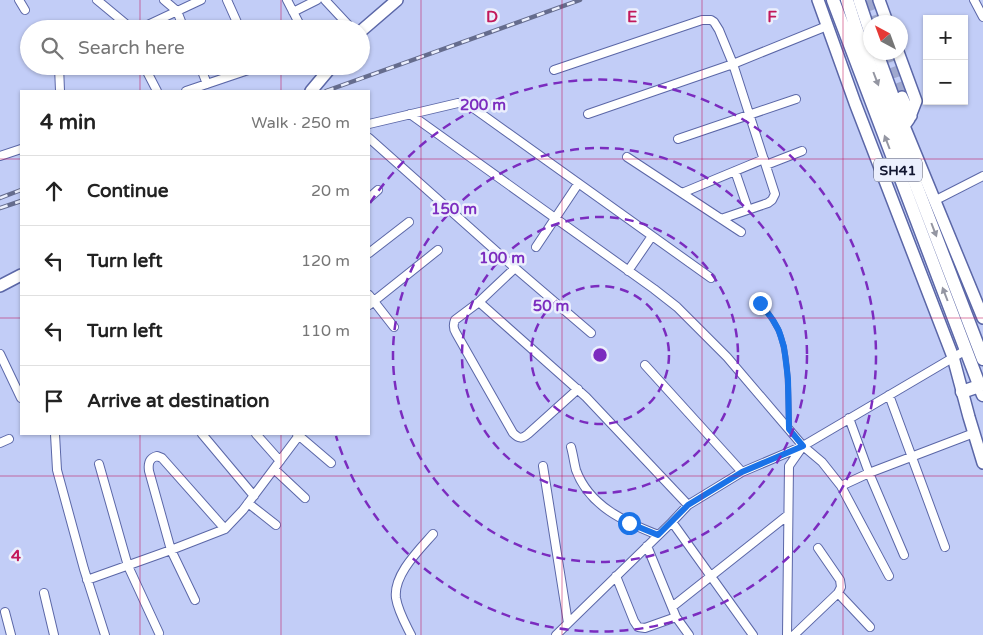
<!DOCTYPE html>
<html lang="en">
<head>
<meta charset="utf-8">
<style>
  :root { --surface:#fff; --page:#f6f6f6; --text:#222; --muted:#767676; --line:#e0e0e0 }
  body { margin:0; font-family:"Varela Round",sans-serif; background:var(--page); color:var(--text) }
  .controls { position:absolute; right:15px; top:15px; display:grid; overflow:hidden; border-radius:0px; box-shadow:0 1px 4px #0004 }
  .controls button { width:45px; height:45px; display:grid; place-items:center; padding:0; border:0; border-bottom:1px solid var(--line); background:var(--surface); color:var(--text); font:25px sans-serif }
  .compass { position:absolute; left:863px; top:15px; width:45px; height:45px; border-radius:50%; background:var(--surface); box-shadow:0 1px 4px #0004; rotate:319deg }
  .stop { position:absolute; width:15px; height:15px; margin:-11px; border:4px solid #1a73e8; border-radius:50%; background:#fff }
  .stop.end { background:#1a73e8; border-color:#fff; box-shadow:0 1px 5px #0008 }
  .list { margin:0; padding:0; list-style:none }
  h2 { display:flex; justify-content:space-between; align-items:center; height:65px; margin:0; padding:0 20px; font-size:21px }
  h2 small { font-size:16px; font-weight:400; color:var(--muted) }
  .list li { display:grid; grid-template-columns:32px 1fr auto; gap:15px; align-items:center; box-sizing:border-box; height:70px; padding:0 20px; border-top:1px solid var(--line) }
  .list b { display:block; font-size:19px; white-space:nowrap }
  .list em { font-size:16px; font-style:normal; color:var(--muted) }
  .icon { flex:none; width:28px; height:28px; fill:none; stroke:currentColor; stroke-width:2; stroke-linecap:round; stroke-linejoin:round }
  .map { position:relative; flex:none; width:983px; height:635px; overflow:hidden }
  .search { position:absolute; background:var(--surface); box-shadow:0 1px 4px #0004; left:20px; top:20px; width:350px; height:55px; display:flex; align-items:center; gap:12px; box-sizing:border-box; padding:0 18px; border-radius:28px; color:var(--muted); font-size:19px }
  .panel { position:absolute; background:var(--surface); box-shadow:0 1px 4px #0004; left:20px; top:90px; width:350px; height:345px; border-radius:0px }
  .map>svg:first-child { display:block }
</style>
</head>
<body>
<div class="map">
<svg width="983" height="635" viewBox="0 0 983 635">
  <rect width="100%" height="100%" fill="#c2cdf7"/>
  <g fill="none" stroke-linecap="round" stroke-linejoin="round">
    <path stroke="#9fa8cf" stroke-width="11" stroke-dasharray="11 5.5" stroke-linecap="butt" d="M 868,0 L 876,22
      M 886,52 L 902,97"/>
    <g stroke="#5b67a7" stroke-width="6">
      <path id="lane" d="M 760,303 C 767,311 773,320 778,329 C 790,356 788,398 789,427"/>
    </g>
    <g stroke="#5b67a7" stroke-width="10">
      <path id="street" d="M 19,0 L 25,10
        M 97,0 L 132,29
        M 164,0 L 177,11 L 184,29
        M 227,0 L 240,29
        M 287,0 L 302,29
        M 325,0 L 352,29
        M 974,0 L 983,17
        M 293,12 L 317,0
        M 59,25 L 64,29
        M 139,29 L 201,0
        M 59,66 L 60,91
        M 144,66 L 157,91
        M 200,66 L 207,84
        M 554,70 L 702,20 L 711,20 L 714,22 L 719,30 L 733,64 L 775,194 L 772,200 L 768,203 L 721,219
        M 186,91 L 260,66
        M 410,114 L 654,289 L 677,307 L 727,357 L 803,446 L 822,462 L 841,486 L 889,576
        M 588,114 L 733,64 L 827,26
        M 369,124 L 458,103 L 469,105 L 711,278
        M 369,138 L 515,268 L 591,333
        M 678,139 L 796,99
        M 0,156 L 21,149
        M 627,157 L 741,232
        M 766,165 L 802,151
        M 735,171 L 748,209
        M 682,193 L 764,159
        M 369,198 L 378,190
        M 934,201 L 983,176
        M 536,247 L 578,184
        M 369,253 L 409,222
        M 515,268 L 479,302 L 455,320 C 453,325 453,328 456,333 L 513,433 C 519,439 522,439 528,434 L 578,389
        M 628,271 L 652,236
        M 369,295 L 394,327
        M 479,302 L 586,397 L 688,505 L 672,522 L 753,635
        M 369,305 L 438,250
        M 0,354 L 21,398
        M 645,365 L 742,472
        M 889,395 L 945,547
        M 849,418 L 869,473 L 904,555
        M 55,434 L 57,470 L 84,569 L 105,635
        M 202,434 L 254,496
        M 256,434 L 280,461
        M 297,434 L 331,463
        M 0,443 L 9,439
        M 571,447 C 573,454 574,462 576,470 C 589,506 625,522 658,535
        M 99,464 L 128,566 L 159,633
        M 543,466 L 568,623
        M 274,469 L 305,498
        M 841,486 L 869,473 L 974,433
        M 248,503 L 276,525
        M 688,505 L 742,472 L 803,446
        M 647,546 L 676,617 L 689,635
        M 616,576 L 634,621 L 638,627 L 645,628 L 676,617
        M 87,580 L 171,550 L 225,529 L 243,510 L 300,434
        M 44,593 L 54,635
        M 838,593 L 870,627
        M 195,600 L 171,550 L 149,471 C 148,464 149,458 157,456 L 162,458 L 225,529
        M 672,607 L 788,515
        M 5,612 L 11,635
        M 411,635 C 405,623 398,611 396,598 C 393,575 419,550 433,534
        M 556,635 L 672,522
        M 787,635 L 789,466 L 803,446 L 966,350
        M 794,635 L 838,593 L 841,587 L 840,580 L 818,548"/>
    </g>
    <g stroke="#5b67a7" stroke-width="14">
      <path id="secondary" d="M 818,0 L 855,103 L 953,357 L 969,417 L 983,463
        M 859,0 L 870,33
        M 879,0 L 887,22
        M 361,31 L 397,0
        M 877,52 L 904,126 L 983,318
        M 898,52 L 916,101 L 909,119 L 904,126
        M 311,91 L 332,66
        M 902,97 L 911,116
        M 0,286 L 21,275"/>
    </g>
    <g stroke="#5b67a7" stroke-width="15">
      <path id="primary" d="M 833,0 L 983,395
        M 847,0 L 857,31 L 983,359
        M 962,392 L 979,386"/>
    </g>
    <use href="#lane" stroke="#fff" stroke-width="4"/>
    <use href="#street" stroke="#fff" stroke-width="8"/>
    <use href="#secondary" stroke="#fff" stroke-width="11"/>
    <use href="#primary" stroke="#fff" stroke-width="12"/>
    <g stroke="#656c8d" stroke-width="4.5">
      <path id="rail" d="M 326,91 L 580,0
        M 0,198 L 21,190
        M 0,208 L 21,201"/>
    </g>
    <use href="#rail" stroke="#ebeffd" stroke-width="2.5" stroke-dasharray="8" stroke-linecap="butt"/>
  </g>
  <defs><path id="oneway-solid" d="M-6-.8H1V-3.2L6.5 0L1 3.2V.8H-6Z" transform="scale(1.25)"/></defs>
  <g fill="#9496a2">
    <use href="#oneway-solid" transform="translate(876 79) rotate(69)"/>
    <use href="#oneway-solid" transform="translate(887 142) rotate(-111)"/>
    <use href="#oneway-solid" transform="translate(934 230) rotate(69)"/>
    <use href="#oneway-solid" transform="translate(945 294) rotate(-111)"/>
  </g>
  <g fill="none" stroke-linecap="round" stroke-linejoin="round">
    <path stroke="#1a73e8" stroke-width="6" d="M 629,523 L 658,535 L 688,505 L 742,472 L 803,446 L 789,429 L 788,379 L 784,347 L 779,331 L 773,320 L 760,303"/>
  </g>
  <path fill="none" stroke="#c2185b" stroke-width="1" stroke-opacity="0.55" d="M 140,0 L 140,29M 281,0 L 281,29M 421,0 L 421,635M 562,0 L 562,635M 702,0 L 702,635M 843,0 L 843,635M 140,66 L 140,91M 281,66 L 281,91M 0,159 L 21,159M 369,159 L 983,159M 0,318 L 21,318M 369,318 L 983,318M 140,434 L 140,635M 281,434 L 281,635M 0,476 L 983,476"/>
  <g fill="none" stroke="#7b2cbf" stroke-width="2.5" stroke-dasharray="9 6">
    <circle cx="600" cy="355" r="69"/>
    <circle cx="600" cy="355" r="138"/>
    <circle cx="600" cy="355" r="207"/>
    <path d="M370 203A276 276 0 1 1 336 436"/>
  </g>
  <g text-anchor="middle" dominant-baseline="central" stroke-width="5" stroke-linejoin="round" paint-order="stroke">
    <rect fill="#ebeffd" stroke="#53576e" stroke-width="1" x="874" y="158.5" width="48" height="23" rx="4"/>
    <g font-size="14" font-weight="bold" fill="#121630">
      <text x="898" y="170">SH41</text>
    </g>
  </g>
  <g font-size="16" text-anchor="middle" font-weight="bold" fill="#c2185b" stroke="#ebeffd" stroke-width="5" stroke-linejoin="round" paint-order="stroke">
    <text x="492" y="22">D</text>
    <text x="632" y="22">E</text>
    <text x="772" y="22">F</text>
    <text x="16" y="561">4</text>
  </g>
  <circle cx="600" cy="355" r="8" fill="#7b2cbf" stroke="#ebeffd" stroke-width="2.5"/>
  <g font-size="15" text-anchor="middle" font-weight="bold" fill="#7b2cbf" stroke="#ebeffd" stroke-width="5" stroke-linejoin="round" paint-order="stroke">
    <text x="483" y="110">200 m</text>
    <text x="454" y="214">150 m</text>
    <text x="502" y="263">100 m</text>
    <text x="551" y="311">50 m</text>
  </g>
</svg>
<div class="controls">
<button>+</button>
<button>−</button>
</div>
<svg class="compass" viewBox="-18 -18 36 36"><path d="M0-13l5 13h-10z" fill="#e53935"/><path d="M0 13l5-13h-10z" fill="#767676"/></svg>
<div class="stop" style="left:629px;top:523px"></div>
<div class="stop end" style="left:760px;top:303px"></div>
<div class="search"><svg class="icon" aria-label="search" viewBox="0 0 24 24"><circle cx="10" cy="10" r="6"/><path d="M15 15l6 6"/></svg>Search here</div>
<section class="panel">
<h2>4 min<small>Walk · 250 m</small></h2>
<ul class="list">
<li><svg class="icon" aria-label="ahead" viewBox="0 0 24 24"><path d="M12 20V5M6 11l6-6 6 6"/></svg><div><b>Continue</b></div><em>20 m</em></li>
<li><svg class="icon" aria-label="left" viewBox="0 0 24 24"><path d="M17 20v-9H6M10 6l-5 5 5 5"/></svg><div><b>Turn left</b></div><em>120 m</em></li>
<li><svg class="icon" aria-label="left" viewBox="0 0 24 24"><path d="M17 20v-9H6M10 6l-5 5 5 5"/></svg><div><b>Turn left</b></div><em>110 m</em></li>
<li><svg class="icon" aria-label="arrive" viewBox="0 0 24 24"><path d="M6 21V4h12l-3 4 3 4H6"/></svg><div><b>Arrive at destination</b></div></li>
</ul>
</section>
</div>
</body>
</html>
